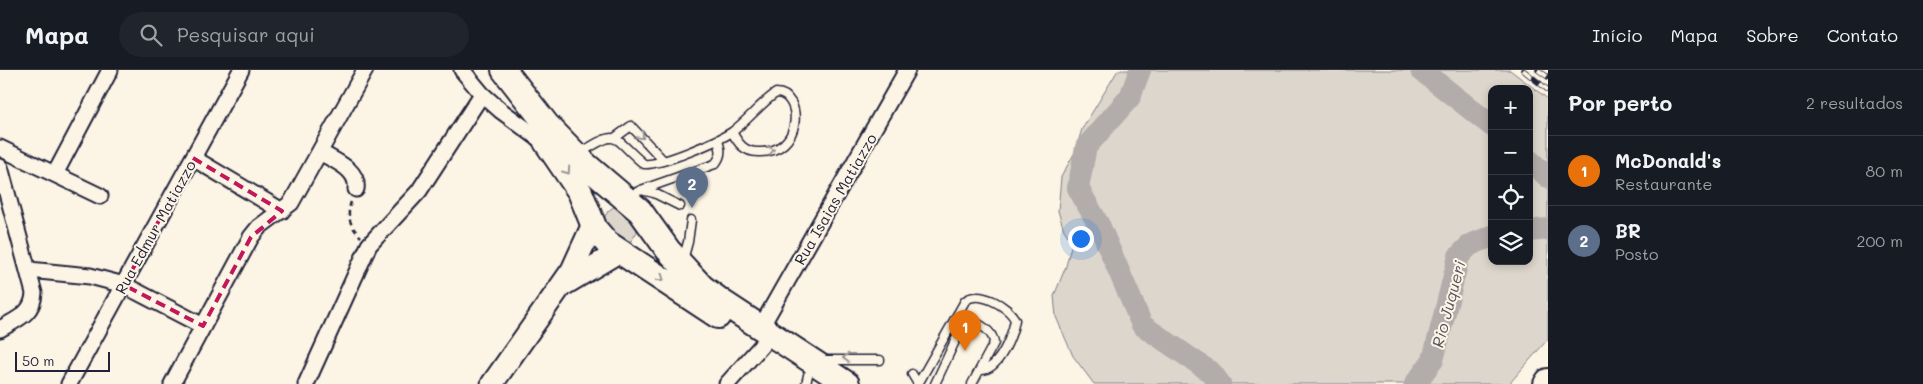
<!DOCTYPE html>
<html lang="pt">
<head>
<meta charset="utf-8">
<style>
  :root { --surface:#171b24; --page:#20242c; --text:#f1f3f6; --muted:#9ea1a6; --line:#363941; --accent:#0b8043 }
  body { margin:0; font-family:Mali,sans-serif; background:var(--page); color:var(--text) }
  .controls { position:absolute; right:15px; top:15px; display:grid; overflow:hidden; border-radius:10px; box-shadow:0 2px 8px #0003 }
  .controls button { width:45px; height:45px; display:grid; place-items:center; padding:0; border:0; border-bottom:1px solid var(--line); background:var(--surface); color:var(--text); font:25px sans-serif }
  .scale { position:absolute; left:15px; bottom:12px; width:95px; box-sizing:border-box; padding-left:5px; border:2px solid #22223b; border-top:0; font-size:14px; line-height:18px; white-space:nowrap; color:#22223b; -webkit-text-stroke:4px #fcf5e5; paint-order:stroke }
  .you { position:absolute; left:1080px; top:168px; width:18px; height:18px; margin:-12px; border:4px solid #fff; border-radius:50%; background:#1a73e8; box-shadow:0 0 0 8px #1a73e833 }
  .badge { display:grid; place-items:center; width:32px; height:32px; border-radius:50%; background:var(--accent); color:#fff; font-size:16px; font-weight:700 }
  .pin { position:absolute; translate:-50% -41px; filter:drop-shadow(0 1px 2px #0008) }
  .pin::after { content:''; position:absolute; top:26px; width:18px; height:15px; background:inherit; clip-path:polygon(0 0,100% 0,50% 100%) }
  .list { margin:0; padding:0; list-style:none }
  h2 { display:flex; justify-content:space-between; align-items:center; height:65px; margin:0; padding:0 20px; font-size:21px }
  h2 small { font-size:16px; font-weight:400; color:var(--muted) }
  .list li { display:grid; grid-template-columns:32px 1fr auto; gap:15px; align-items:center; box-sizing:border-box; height:70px; padding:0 20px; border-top:1px solid var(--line) }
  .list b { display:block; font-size:19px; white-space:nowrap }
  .list p { margin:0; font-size:16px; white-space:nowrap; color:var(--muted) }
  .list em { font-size:16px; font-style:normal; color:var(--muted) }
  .icon { flex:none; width:28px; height:28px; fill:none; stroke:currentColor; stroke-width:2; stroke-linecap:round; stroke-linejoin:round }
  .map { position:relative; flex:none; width:1548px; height:314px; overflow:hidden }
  header { display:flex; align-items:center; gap:30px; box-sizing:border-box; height:70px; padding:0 25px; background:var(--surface); border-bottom:1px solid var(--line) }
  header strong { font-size:24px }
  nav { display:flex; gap:28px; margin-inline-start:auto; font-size:18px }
  .search { width:350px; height:45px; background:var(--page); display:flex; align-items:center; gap:12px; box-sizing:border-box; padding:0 18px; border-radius:28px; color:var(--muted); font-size:19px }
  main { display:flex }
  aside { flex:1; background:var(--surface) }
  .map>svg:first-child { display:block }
</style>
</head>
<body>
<header>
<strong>Mapa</strong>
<div class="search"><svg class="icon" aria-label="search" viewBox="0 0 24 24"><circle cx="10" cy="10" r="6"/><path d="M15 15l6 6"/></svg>Pesquisar aqui</div>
<nav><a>Início</a><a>Mapa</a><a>Sobre</a><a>Contato</a></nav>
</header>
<main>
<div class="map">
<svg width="1548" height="314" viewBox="0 0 1548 314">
  <rect width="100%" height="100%" fill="#fcf5e5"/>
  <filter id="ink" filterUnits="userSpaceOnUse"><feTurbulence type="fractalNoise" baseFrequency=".02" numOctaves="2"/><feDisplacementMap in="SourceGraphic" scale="10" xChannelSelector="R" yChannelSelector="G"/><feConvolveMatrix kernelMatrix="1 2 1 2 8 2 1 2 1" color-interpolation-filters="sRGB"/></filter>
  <g filter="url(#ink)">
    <path fill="#dcd6cc" stroke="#7f7c84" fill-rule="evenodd" d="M 1118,0 L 1510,0 L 1548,29 L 1548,269 L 1509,314 L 1094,314 L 1073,286 L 1056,247 L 1054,226 L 1066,196 L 1072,172 L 1064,160 L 1058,141 L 1061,107 L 1075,82 L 1082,59 ZM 1492,19 L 1529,19 L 1529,191 L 1492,191 Z
      M 615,136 L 624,138 L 635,147 L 637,162 L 631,171 L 618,172 L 603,150 L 608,141 Z"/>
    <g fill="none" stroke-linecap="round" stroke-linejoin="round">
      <path stroke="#b2adab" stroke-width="22" d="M 1140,0 L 1130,27 L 1086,77 L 1078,118 L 1100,157 L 1142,255 L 1212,303 L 1220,314
        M 1421,0 L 1492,56
        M 1529,90 L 1548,107
        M 1529,161 L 1548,159
        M 1415,314 L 1433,290 L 1459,186 L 1470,175 L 1492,166"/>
      <g stroke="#22223b" stroke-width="11">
        <path id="lane" d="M 616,67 L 631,56 L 663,90
          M 579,84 C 621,57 611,67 644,94 C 660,96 718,71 732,62 C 748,50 760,34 776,23 C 803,23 804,84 758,82 C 744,82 738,73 732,62
          M 641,120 L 715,94 C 722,86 722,79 717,70
          M 627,127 L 641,120 L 654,123 L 680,136
          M 683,190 L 688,172 L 691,150
          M 822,290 L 880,290
          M 912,304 L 918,314
          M 806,314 L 808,305
          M 918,314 L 965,231 C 978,219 1009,236 1015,250 C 1012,266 999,300 981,300
          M 935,314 L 963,254 L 970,250 C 980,254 993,261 994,273 L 972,314"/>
      </g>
      <g stroke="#22223b" stroke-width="19">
        <path id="street" d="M 462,0 L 482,24 L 500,40 L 549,76
          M 0,78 L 100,126
          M 320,82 C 334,91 359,99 356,119
          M 193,88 L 282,141
          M 0,97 L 34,223 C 33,244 17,249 0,259
          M 55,104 L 110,0
          M 29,200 L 90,206 L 124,215 L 203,256
          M 761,257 L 907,0
          M 69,314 L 241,0
          M 172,314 L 251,167 L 259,157 L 291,133 L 365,0
          M 306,314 L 369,175 L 419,121 L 482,24
          M 727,314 L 762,275"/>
      </g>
      <g stroke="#22223b" stroke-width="25">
        <path id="secondary" d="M 565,214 L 620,181
          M 492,314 L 572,200 L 593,154"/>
      </g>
      <g stroke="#22223b" stroke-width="28">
        <path id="primary" d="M 504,0 L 547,55 L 587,96 L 640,141 L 668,180 L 702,217 L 722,232 L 847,314
          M 546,72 L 580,122 L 595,159 L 607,173 L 718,246
          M 1546,314 L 1548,311"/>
      </g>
      <path stroke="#22223b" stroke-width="2.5" stroke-dasharray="5 4" stroke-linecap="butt" d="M 351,132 C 346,146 350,156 361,167"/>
      <use href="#lane" stroke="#fcf5e5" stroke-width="8"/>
      <use href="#street" stroke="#fcf5e5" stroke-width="15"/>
      <use href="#secondary" stroke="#fcf5e5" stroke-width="21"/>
      <use href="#primary" stroke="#fcf5e5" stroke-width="24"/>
      <g stroke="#22223b" stroke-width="5.5">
        <path id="rail" d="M 1523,0 L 1548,20
          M 1538,0 L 1548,7"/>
      </g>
      <use href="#rail" stroke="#fcf5e5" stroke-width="4" stroke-dasharray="11" stroke-linecap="butt"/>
    </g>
    <defs><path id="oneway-chevron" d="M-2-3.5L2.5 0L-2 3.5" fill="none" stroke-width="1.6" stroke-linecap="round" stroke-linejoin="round" transform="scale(1.25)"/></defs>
    <g stroke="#9a9698">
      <use href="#oneway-chevron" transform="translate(641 66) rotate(47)"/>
      <use href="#oneway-chevron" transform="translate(771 80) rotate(-13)"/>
      <use href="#oneway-chevron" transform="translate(567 101) rotate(55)"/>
      <use href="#oneway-chevron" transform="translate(661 208) rotate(34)"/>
      <use href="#oneway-chevron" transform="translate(846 288) rotate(178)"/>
    </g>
  </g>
  <path fill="none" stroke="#c2185b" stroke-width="4" stroke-dasharray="10 6" stroke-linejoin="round" d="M 193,88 L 282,141 L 251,167 L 203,256 L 124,215 Z"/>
  <g text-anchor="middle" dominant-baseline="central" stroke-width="4" stroke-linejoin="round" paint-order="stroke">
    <g font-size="15" fill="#22223b" stroke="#fcf5e5">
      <text transform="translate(835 129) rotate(-60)">Rua Isaias Matiazzo</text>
      <text transform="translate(155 157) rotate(-61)">Rua Edmur Matiazzo</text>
    </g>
    <g font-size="16" font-style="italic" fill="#545362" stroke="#fcf5e5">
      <text transform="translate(1448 234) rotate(-75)">Rio Juqueri</text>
    </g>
  </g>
</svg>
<div class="controls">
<button>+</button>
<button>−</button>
<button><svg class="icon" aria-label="locate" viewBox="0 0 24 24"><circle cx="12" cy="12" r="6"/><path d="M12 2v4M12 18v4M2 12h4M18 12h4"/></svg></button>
<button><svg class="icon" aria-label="layers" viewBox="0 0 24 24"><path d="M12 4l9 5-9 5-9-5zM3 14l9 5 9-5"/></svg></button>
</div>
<div class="scale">50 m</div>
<div class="you"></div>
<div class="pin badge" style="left:965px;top:281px;background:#e8710a">1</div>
<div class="pin badge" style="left:692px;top:138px;background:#5c6f8a">2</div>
</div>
<aside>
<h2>Por perto<small>2 resultados</small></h2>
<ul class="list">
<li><span class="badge" style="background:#e8710a">1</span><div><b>McDonald's</b><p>Restaurante</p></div><em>80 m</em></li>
<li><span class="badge" style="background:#5c6f8a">2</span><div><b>BR</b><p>Posto</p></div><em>200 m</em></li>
</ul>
</aside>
</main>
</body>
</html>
